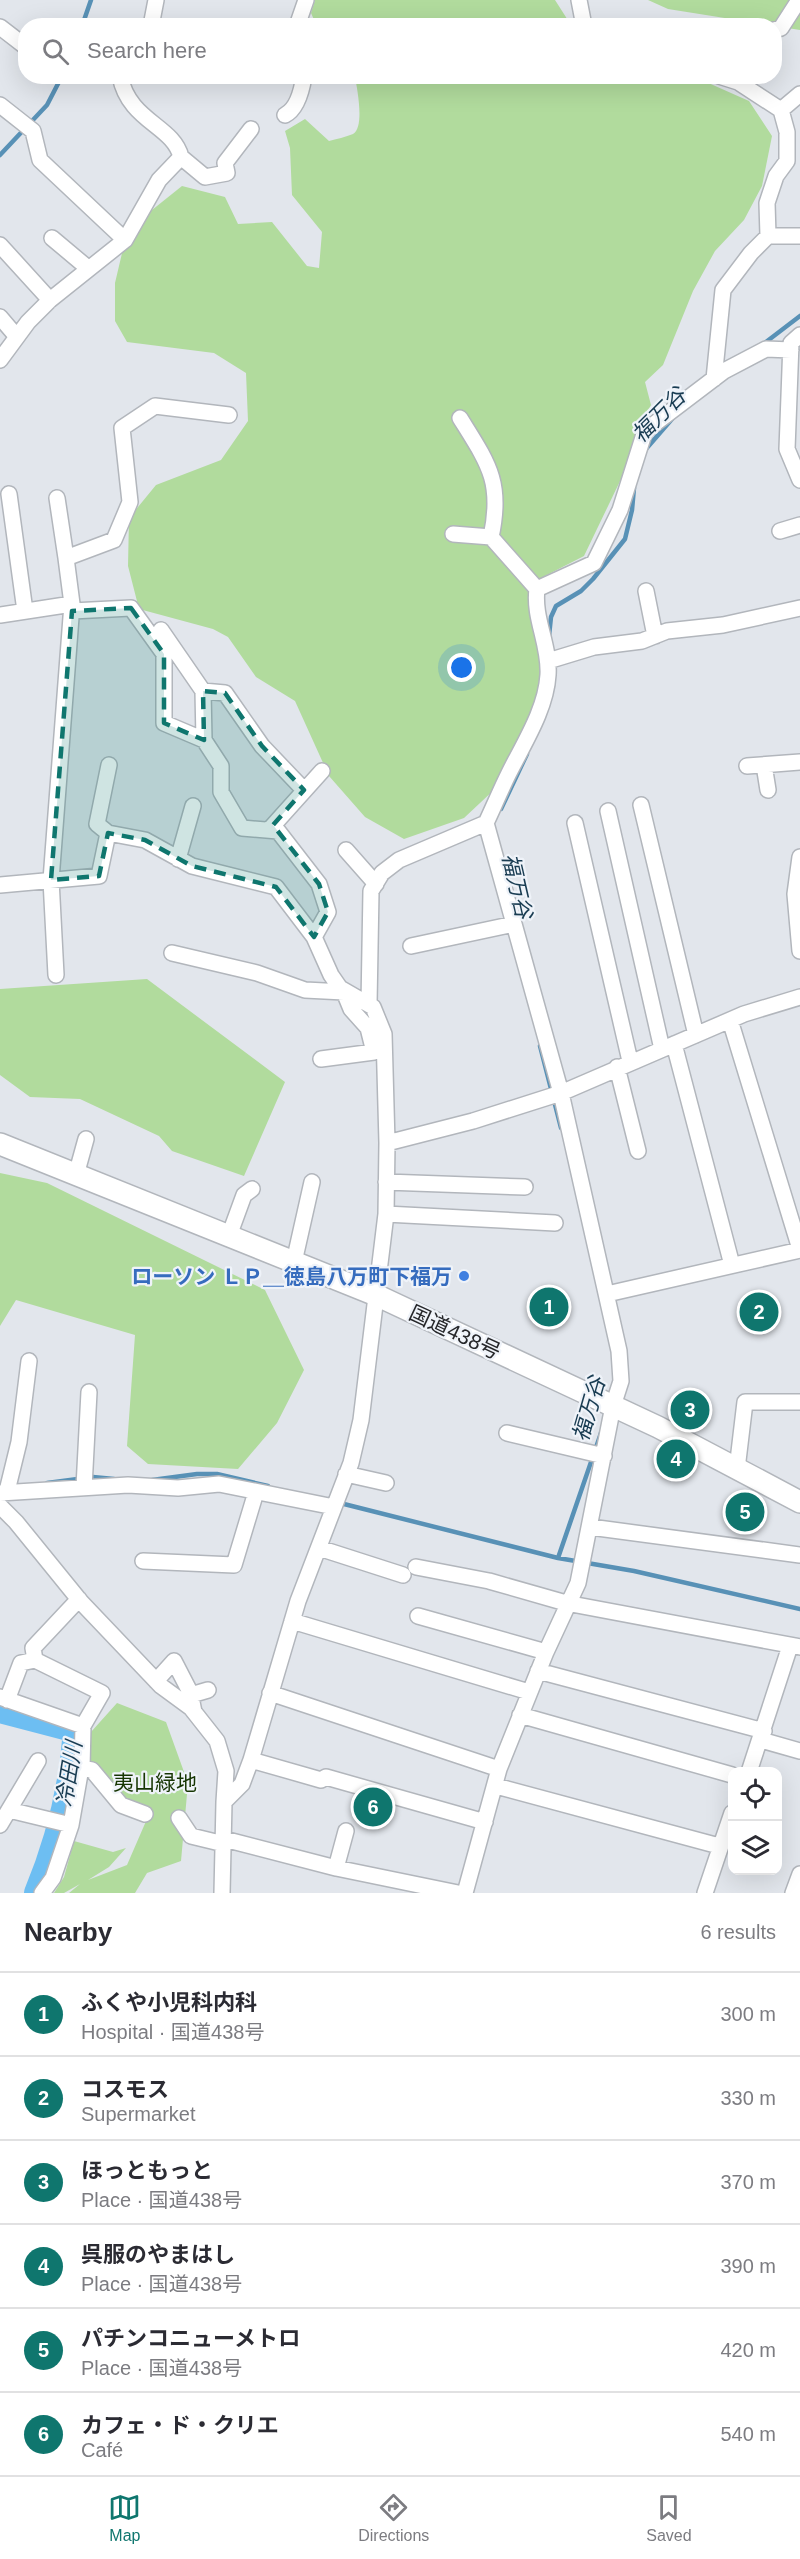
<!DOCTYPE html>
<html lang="en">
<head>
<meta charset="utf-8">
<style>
  :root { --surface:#fff; --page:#f2f2f3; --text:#2b2b33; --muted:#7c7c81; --line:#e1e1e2; --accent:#0f766e }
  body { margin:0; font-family:Helvetica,"Noto Sans JP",sans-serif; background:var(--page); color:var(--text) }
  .controls { position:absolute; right:18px; bottom:18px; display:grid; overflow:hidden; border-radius:12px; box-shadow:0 6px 24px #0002 }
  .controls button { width:54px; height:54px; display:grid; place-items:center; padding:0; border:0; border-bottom:2px solid var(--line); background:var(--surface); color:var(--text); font:30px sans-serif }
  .you { position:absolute; left:462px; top:668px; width:21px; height:21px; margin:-15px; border:4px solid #fff; border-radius:50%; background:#1a73e8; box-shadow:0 0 0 9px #1a73e833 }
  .badge { display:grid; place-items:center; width:39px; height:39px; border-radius:50%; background:var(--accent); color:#fff; font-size:20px; font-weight:700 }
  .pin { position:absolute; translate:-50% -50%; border:3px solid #fff; box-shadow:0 2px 6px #0006 }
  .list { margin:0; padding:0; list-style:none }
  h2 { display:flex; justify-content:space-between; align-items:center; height:78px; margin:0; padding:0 24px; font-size:26px }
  h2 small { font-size:20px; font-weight:400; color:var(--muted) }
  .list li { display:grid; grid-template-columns:39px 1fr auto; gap:18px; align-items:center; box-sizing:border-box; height:84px; padding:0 24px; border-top:2px solid var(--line) }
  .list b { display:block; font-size:22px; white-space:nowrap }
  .list p { margin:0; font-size:20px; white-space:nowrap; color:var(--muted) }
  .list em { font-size:20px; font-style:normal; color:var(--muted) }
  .icon { flex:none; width:33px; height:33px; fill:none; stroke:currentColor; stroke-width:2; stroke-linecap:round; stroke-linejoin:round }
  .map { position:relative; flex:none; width:800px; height:1893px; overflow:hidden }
  .search { position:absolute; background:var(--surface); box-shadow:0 6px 24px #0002; left:18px; right:18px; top:18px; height:66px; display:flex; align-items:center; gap:15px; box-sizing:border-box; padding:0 21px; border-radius:24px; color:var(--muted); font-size:22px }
  .sheet { height:582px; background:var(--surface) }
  nav { display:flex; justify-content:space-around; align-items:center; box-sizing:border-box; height:84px; border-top:2px solid var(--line); background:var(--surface); font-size:16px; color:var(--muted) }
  nav a { display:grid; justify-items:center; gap:3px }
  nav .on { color:var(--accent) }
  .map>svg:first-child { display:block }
</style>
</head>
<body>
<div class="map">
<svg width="800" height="1893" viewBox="0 0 800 1893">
  <rect width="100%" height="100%" fill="#e2e6ec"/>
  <path fill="#b1db9d" d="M 315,0 L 555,0 L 571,25 L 331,25 L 330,23 L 315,22 L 311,13 Z
    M 648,0 L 800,0 L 800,30 L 668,9 Z
    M 355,77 L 695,77 L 749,101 L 772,136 L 762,186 L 744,220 L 715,251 L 693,291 L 663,365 L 645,382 L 651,405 L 634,438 L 622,477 L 584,556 L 543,577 L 539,625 L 542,654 L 537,698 L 520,744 L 496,788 L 464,818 L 404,839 L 365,817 L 329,776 L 295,701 L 256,677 L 228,637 L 213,629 L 139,609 L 128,566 L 129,518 L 156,485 L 221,460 L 248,421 L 246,373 L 214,353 L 127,342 L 115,321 L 115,283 L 123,249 L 137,222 L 182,186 L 225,197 L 238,224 L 272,222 L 307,266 L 319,268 L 322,232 L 292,195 L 290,148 L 285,131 L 305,119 L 329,141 C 336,139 346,137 353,134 C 365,127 357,88 355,77 Z
    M 147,979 L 285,1082 L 244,1176 L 172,1151 L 159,1136 L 80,1099 L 30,1097 L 0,1075 L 0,989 Z
    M 0,1173 L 47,1183 L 265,1290 L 304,1370 L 277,1423 L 238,1469 L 148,1464 L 127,1446 L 135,1335 L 16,1300 L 0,1326 Z
    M 117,1703 L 166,1722 L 188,1783 L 181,1861 L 147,1873 L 135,1893 L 69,1893 L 80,1884 L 64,1893 L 54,1893 L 64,1877 L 74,1841 L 113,1852 L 126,1848 L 109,1867 L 88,1880 L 127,1865 L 150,1812 L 123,1801 L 86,1755 L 91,1732 Z"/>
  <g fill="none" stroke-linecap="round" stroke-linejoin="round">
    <path stroke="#5891b6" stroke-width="4.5" d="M 82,26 L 91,0
      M 0,155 L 47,105 L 62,76
      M 762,345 L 800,316
      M 646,449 L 672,419
      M 549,636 L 551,617 L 556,606 L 581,591 L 593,579 L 625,539 L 632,510 L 634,488
      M 501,809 L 527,754
      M 540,1046 L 561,1128
      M 152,1480 L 197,1474 L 217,1474 L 268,1486
      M 47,1483 L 93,1477 L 114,1479
      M 340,1503 L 558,1558 L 634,1571 L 800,1609
      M 558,1558 L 601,1433"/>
    <path stroke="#6dbef2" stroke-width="26" d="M 0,1710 L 76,1730 C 72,1787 59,1840 37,1893"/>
    <g stroke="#b2b6bc" stroke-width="18">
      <path id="minor" d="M 579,0 L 584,26
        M 151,26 L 156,0
        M 297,26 L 306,0
        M 0,27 L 26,47
        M 774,30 L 781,28 L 799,0
        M 719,76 L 738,82 L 781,110 L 787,132 L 787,161 L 776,176 L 767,203 L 768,236 L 800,236
        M 0,105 L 33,131 L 40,160 L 125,240
        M 781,110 L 800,94
        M 285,115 C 297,109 302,89 304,76
        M 181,157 L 205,177 L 227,173 L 225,163 L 251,129
        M 52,238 L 89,269
        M 0,245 L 50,300
        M 0,317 L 17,337
        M 800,335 L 791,343 L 787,449 L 800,480
        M 0,360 L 28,322 L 50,300 L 125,240 L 159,180 L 181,157 C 173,125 129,122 120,76
        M 714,379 L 723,290 L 751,253 L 768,236
        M 460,418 C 488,463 503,482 491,537 L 537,589
        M 9,494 L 25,611
        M 57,498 L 66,558
        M 780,531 L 800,525
        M 453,534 L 491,537
        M 537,589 L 594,563 L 620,510 L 645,431 L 724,371 L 766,349 L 791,350
        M 646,591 L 655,636
        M 72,604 L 66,558 L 114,540 L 130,502 L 122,428 L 155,406 L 229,415
        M 72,611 L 131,608 L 164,654 L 164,723 L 204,740 L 221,766 L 221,792 L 242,828 L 278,831 L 319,884 L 328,912 L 314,937
        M 0,615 L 72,604 L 51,880 L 56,975
        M 161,630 L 203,691 L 225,693 L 262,746 L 304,790
        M 548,661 L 594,647 L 642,641 L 667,631 L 723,625 L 800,608
        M 203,691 L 204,740
        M 764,765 L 768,790
        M 747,766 L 800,762
        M 641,805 L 696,1035
        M 608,811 L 662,1049
        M 575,823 L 630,1061
        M 269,830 L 322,771
        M 108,833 L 97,824 L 109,765
        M 346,850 L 376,884
        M 800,857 L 795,894 L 800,951
        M 178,859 L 193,806
        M 0,885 L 99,876 L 108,833 L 145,840 L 192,866 L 276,887 L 314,937 L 331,975 L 340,988 L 373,1007 L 384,1034 L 387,1143
        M 411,946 L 514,924
        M 172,953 L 257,973 L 305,990 L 344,992 L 351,1009 L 368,1028 L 374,1052 L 321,1059
        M 369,1004 L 371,891 L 382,873 L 399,860 L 486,823
        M 730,1020 L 800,1249
        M 674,1044 L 732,1265
        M 617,1067 L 638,1151
        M 76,1175 L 86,1139
        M 386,1182 L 525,1187
        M 386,1214 L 555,1223
        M 229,1236 L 244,1195 L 252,1189
        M 294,1262 L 312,1182
        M 607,1294 L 800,1250
        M 507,1433 L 604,1456
        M 737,1469 L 745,1402 L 800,1402
        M 346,1474 L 386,1483
        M 84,1487 L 89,1392
        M 7,1491 L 19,1442 L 29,1361
        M 0,1493 L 128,1485 L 178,1488 L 219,1484 L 334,1507
        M 0,1506 L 16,1522 L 81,1602 L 161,1686 L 191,1708 L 217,1741 L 226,1771 L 224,1802
        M 590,1527 L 800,1555
        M 319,1548 L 403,1575
        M 143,1561 L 234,1565 L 256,1492
        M 416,1567 L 489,1581 L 566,1603 L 800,1647
        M 79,1599 L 33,1648 L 35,1660 L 102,1693 L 83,1726
        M 418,1616 L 546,1652
        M 292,1621 L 529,1692
        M 538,1671 L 764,1731
        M 156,1681 L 174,1661 L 190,1692 L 194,1712
        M 270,1693 L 499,1769
        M 191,1695 L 208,1690
        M 0,1697 L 83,1726 L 82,1768
        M 7,1700 L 21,1663 L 35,1660
        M 520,1715 L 732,1775
        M 761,1740 L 800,1751
        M 251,1760 L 321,1780 L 326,1777 L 485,1822
        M 749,1772 L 790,1646
        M 496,1786 L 719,1846
        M 9,1810 L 71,1825 L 53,1878 L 42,1893
        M 179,1818 L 191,1836 L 224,1844
        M 0,1825 L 38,1761
        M 71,1825 L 81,1768 L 92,1770 L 121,1805 L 145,1814
        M 224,1839 L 336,1868 L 458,1893
        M 336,1868 L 346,1831
        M 222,1893 L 224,1802 L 242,1784 L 251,1760 L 298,1601 L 351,1463 L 361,1420 L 386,1214 L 387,1143 L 473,1121 L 561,1093 L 744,1014 L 800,997
        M 465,1893 L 499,1769 L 546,1652 L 578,1583 L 613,1406 L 621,1381 L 619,1351 L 561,1093 L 486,823 C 494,806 501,789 509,773 C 524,743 546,709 548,675 C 550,645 533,618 537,589
        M 705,1893 L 732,1813
        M 793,1893 L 800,1874"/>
    </g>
    <g stroke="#b2b6bc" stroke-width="24">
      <path id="highway" d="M 0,1144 L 376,1295 L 658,1427 L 800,1502"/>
    </g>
    <use href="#minor" stroke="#fff" stroke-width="15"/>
    <use href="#highway" stroke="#fff" stroke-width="21"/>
  </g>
  <path fill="#0f766e" fill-opacity="0.2" stroke="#0f766e" stroke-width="4.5" stroke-dasharray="12 8" stroke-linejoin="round" d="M 131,608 L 164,654 L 164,723 L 204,740 L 203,691 L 225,693 L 262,746 L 304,790 L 273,825 L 319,884 L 328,912 L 314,937 L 276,887 L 192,866 L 145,840 L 108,833 L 99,876 L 51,880 L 72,611 Z"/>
  <circle fill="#3f7fe0" stroke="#eff3f9" stroke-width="2" cx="464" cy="1276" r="6"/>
  <g text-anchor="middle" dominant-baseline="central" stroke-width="4.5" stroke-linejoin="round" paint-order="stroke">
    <g font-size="21" font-weight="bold" fill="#366cbe" stroke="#eff3f9" text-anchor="end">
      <text x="452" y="1276">ローソン ＬＰ＿徳島八万町下福万</text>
    </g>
    <g font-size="21" fill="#26272a" stroke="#eff3f9">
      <text transform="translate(455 1332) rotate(25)">国道438号</text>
    </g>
    <g font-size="21" fill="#173603" stroke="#eff3f9">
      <text x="155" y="1782">夷山緑地</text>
    </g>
    <g font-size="22" font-style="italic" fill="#193c52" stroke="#eff3f9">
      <text transform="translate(659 415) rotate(-45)">福万谷</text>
      <text transform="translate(517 886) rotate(77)">福万谷</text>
      <text transform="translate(589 1409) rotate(-74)">福万谷</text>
      <text transform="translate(69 1774) rotate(-81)">冷田川</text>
    </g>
  </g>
</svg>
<div class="controls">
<button><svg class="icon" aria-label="locate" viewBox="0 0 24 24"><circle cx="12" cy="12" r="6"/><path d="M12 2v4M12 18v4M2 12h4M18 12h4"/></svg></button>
<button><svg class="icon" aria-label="layers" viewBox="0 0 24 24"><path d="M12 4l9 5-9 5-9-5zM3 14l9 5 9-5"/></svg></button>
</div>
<div class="you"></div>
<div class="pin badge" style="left:549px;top:1307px">1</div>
<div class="pin badge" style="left:759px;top:1312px">2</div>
<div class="pin badge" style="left:690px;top:1410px">3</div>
<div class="pin badge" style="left:676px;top:1459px">4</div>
<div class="pin badge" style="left:745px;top:1512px">5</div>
<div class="pin badge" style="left:373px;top:1807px">6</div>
<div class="search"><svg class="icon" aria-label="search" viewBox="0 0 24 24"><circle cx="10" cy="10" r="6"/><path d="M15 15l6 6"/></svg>Search here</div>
</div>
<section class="sheet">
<h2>Nearby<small>6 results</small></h2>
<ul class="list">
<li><span class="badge">1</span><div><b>ふくや小児科内科</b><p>Hospital · 国道438号</p></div><em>300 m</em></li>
<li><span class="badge">2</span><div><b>コスモス</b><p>Supermarket</p></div><em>330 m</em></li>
<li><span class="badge">3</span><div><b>ほっともっと</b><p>Place · 国道438号</p></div><em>370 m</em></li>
<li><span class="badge">4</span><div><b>呉服のやまはし</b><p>Place · 国道438号</p></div><em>390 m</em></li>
<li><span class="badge">5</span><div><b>パチンコニューメトロ</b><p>Place · 国道438号</p></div><em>420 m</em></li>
<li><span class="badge">6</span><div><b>カフェ・ド・クリエ</b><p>Café</p></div><em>540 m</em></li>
</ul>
</section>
<nav>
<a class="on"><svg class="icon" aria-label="map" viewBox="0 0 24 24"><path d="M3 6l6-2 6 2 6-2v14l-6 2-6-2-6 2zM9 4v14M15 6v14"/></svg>Map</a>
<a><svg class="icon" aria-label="directions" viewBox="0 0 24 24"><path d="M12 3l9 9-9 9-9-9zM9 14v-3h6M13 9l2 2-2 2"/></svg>Directions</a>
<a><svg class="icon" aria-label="saved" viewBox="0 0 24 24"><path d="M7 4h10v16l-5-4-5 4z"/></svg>Saved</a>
</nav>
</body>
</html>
